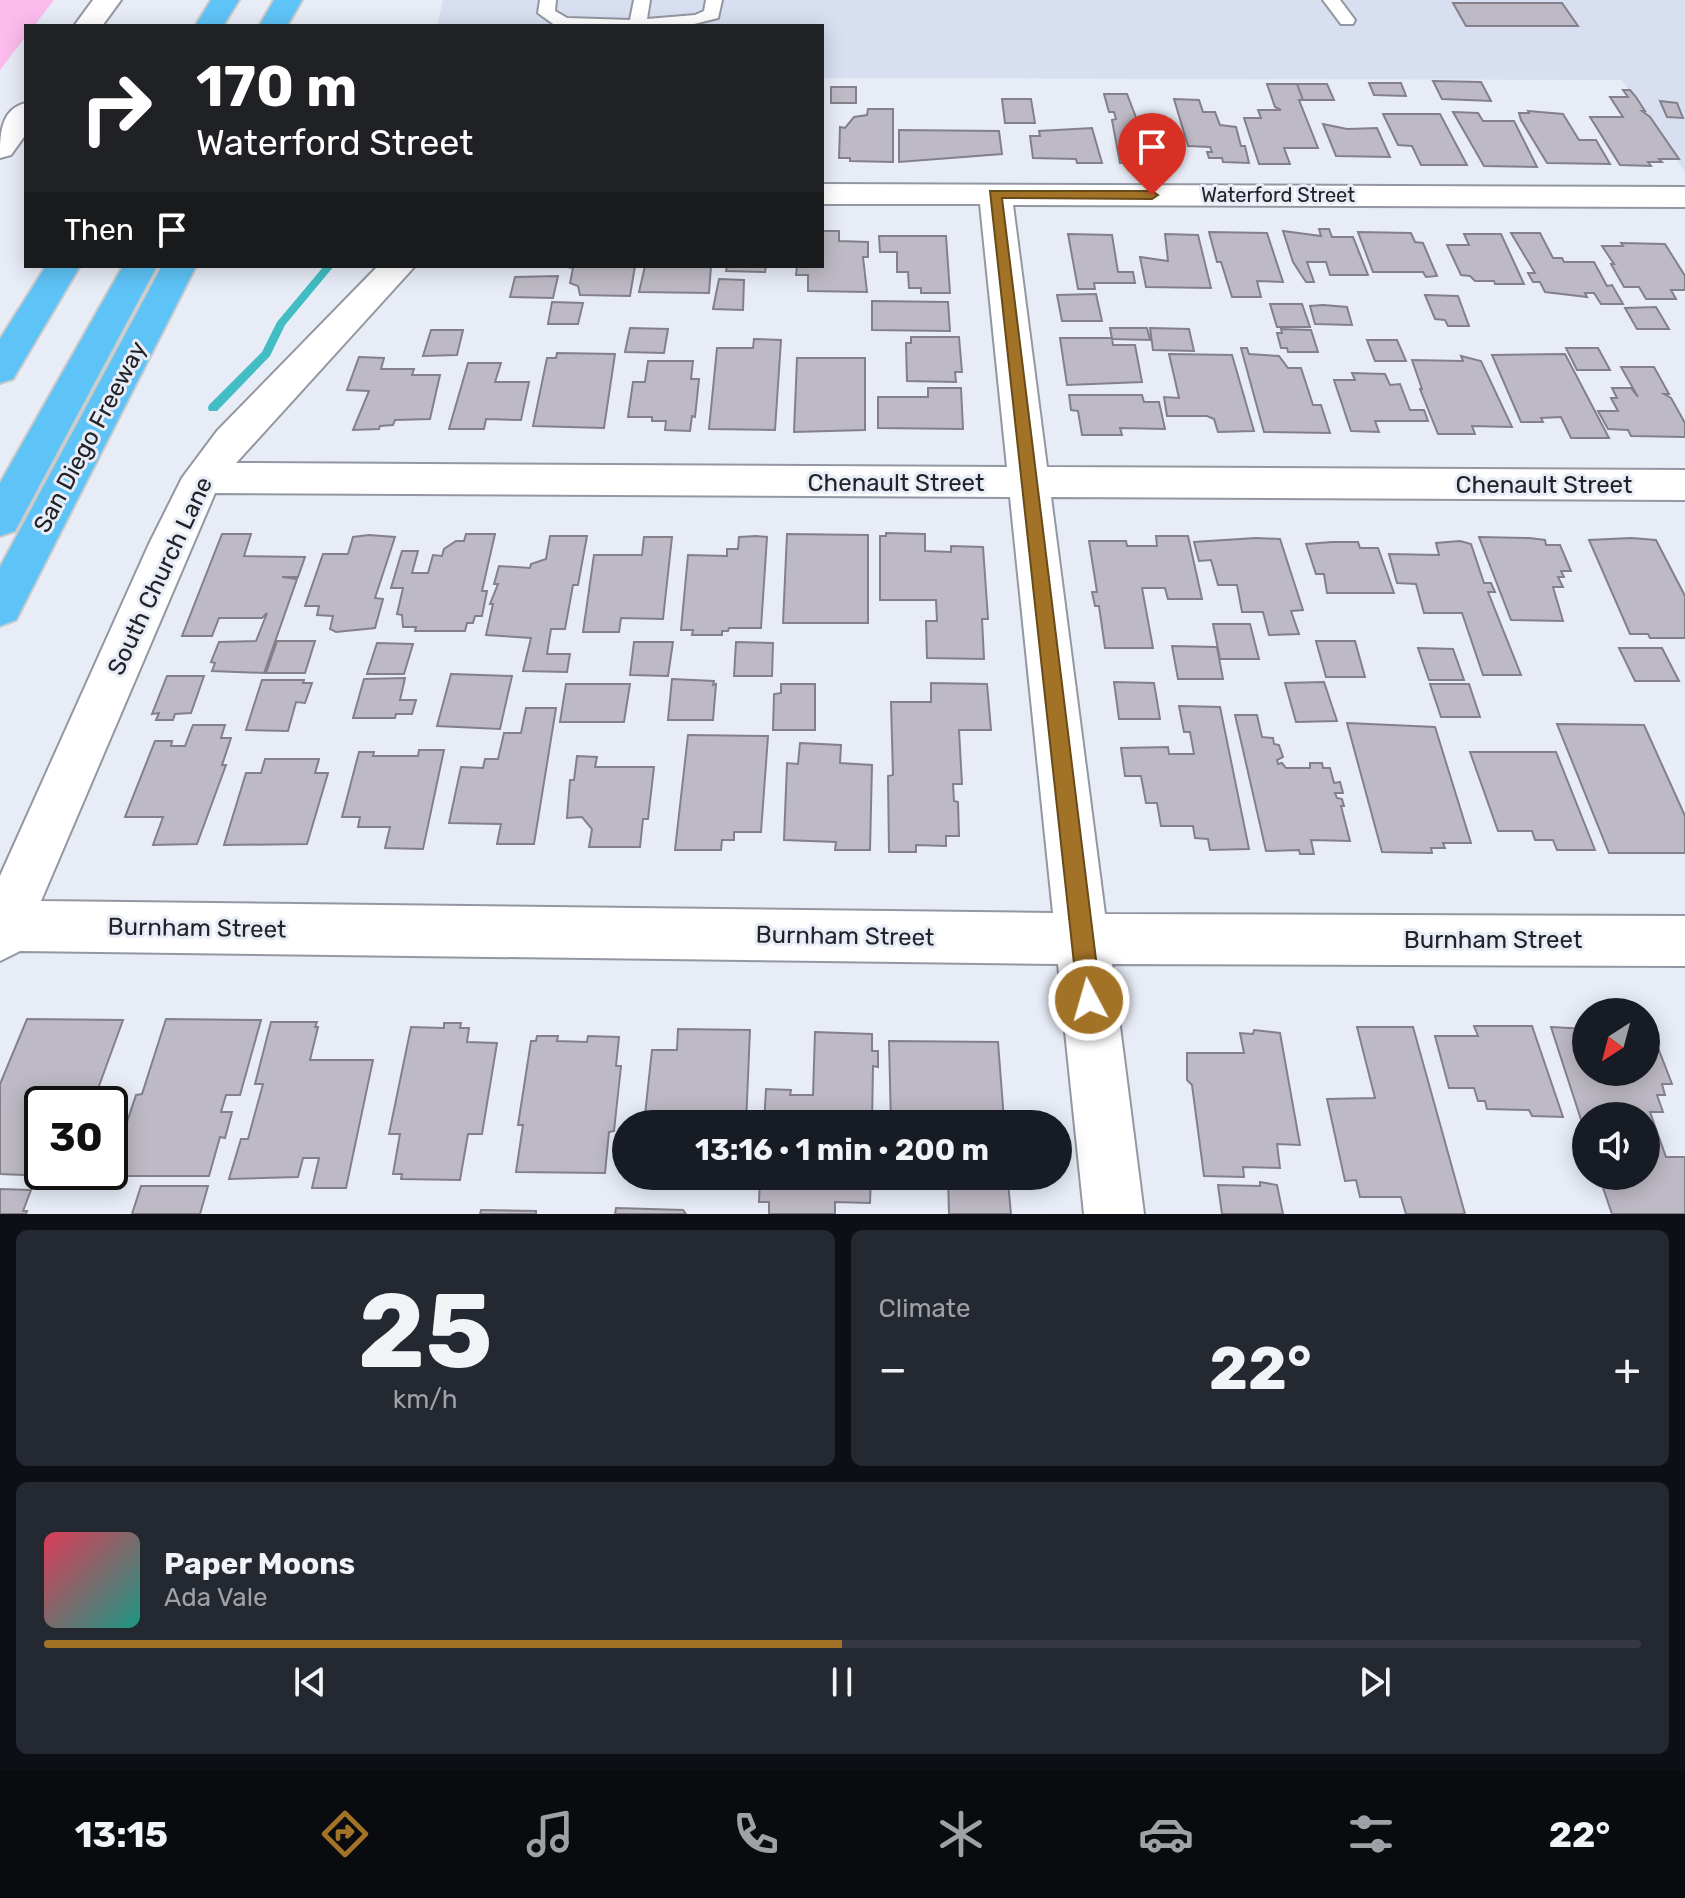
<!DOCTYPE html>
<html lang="en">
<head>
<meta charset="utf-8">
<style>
  body { margin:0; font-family:Rubik,sans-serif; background:#242831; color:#f1f3f6; height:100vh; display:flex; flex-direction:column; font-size:30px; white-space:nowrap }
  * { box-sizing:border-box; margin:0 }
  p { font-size:26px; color:#9ea1a6 }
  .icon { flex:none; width:44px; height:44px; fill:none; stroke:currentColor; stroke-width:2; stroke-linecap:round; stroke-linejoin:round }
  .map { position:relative; height:1214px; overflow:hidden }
  .side { display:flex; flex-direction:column; gap:16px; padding:16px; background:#0d0f14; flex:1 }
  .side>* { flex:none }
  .top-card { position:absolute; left:24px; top:24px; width:800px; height:244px; border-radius:0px; box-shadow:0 4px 20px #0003; background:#202124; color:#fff; overflow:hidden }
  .needle { width:52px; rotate:216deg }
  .tools { position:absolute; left:1572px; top:998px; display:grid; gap:16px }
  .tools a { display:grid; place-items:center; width:88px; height:88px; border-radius:50%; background:#171b24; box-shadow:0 4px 20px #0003; font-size:40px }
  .speed { position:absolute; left:24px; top:1086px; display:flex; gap:16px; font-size:40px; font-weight:700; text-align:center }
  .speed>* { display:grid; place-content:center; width:104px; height:104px; border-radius:50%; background:#171b24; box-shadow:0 4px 20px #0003; line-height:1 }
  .speed .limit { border:4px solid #111; border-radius:12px; background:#fff; color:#111 }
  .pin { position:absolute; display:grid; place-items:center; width:68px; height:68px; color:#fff; margin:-82px -34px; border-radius:50% 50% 50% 0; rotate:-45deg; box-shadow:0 0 8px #0007 }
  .pin .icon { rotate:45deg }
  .me { position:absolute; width:88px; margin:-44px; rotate:354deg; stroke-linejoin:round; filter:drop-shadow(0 0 6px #0008) }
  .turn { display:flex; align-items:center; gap:28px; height:168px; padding:0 40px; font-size:36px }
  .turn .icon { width:104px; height:104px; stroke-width:2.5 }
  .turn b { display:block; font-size:56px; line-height:68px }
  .then { display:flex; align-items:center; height:76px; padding:0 40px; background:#0003; gap:16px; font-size:30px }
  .big { font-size:60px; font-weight:700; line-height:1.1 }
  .side .tile { flex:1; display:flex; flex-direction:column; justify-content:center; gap:12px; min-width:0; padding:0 28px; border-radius:12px; background:#242831 }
  .side .dial { align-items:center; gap:0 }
  .dial b { font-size:104px; line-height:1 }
  .song { display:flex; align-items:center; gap:24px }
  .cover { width:96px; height:96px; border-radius:12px; background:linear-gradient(135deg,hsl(350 70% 55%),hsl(170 70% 35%)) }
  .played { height:8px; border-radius:4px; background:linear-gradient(90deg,#a27226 50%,#363941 50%) }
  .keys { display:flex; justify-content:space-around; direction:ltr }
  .heat { display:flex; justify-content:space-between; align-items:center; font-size:44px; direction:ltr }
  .side .tiles { flex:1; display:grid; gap:16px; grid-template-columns:1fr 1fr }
  .tile:last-child { grid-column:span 2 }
  .trip { position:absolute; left:612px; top:1110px; width:460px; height:80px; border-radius:40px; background:#171b24; box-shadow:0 4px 20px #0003; font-weight:700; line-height:80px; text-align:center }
  .tab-bar { display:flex; height:128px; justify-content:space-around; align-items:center; background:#090b0e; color:#9ea1a6 }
  .tab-bar .icon { width:56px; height:56px }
  .tab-bar .current { color:#a27226 }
  .tab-bar b { font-size:36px; color:#f1f3f6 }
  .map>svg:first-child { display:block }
  .built { fill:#d7dff1 }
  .green { fill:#fbbced }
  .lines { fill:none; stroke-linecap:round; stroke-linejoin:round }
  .stream { fill:#41bdc3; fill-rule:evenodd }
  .building { fill:#bebac5; stroke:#83808a; stroke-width:2 }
  .lane-casing { stroke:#9397a1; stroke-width:4 }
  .street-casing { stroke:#9397a1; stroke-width:4 }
  .secondary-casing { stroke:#9397a1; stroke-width:4 }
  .highway-casing { stroke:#cacacb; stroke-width:4 }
  .lane { fill:#fff; fill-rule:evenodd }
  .street { fill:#fff; fill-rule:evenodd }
  .secondary { fill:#fff; fill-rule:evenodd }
  .highway { fill:#5ec4f8; fill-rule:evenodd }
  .route { fill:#a27226; stroke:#694a19; stroke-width:2 }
  .labels { text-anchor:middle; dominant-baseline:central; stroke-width:6; stroke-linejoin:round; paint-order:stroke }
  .far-street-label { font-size:20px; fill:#212327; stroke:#e7ecf7 }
  .street-label { font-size:24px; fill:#212327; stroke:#e7ecf7 }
</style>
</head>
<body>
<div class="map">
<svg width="1685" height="1214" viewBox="0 0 1685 1214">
  <rect width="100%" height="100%" fill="#e7ecf7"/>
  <path class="built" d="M443,0H1685V172L1622,80L822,78V26H437Z"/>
  <path class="green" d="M0,0H54L34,26H26V36L0,70Z"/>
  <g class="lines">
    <path class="stream" d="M324,266H334L285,325L270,356L217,411H209L208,408L209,405L262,352L277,322Z"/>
  </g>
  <path class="building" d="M1453,3H1562L1578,26H1466Z
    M1433,81L1481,82L1491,101L1442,99Z
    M1369,83H1401L1406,96L1374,95Z
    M1267,84H1297L1303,100H1299L1318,148H1284L1290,164H1259L1244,118H1261L1258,110H1281L1275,107Z
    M1297,84H1327L1334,100H1303Z
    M831,87H856V103H831Z
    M1623,90H1630L1636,97L1645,111H1642L1650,117L1679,159H1659L1662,162H1648L1651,166L1620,165L1590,117H1623L1610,97H1628Z
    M1104,94H1127L1137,120L1167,119L1178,158H1146L1148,163H1120L1112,120L1116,119L1114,112H1109Z
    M1002,99H1031L1035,123H1005Z
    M1174,99L1199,100L1203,112H1215L1220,125L1236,127L1241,146H1245L1249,163L1223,162L1222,158H1209L1207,152H1212L1210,147L1188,146Z
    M1660,101L1677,103L1683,118L1667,117Z
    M868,109H893V162L850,161V158H839L840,127L845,128L854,117L867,115Z
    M1528,111L1563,114L1579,140H1596L1610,164L1547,163L1521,120L1519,113H1529Z
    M1453,112L1478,113L1483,121H1514L1537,167L1484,166Z
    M1383,114H1440L1467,165H1421L1412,146L1398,145Z
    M1323,124L1347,129L1377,128L1390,157L1336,156Z
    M1092,128L1102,163H1077L1076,159L1033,158L1030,136H1040L1039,131Z
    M899,130L999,131L1002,154L899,162Z
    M1319,229H1329L1332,237H1353L1368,275H1330L1326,262H1307L1314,282H1306L1293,262L1283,231L1321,236Z
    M822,231H839V241L868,242V257H863L867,292L808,291V275H796L797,266H822Z
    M1209,232L1267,233L1283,282L1257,281L1261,297H1232L1221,262H1217Z
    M1358,232L1411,233L1415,242L1423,243L1437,276L1426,277L1423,272H1373Z
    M1511,233H1540L1553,258H1562L1564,262H1594L1607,286L1612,285L1623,304H1601L1594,293H1585L1587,297L1545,292L1540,282H1533L1528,273H1535Z
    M1068,234L1112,235L1118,272H1133L1135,283H1094L1095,289H1078Z
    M1165,234L1198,235L1211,288L1146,287L1140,257L1168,261Z
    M1464,234H1501L1524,284H1495L1494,281H1475L1470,276L1461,275L1447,245H1469Z
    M879,236H946L950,293H921V288H909L908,272H897V252H880Z
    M1621,243L1665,244L1685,276V290H1671L1676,299H1646L1639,287H1624L1611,264H1614L1602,246H1623Z
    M561,266H635L630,296L580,295L578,286L570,283L573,268Z
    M645,266H711L709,293L639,292Z
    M727,266H766L765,272L726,271Z
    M558,276L553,298L510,297L515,277Z
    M719,279L744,280L743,310L713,309Z
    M1096,294L1102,321H1062L1057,295Z
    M1425,295L1458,296L1469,326H1448L1445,320L1435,319Z
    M872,301L948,302L950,331L872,330Z
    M552,302L583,303L578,324H548Z
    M1270,304H1302L1310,327H1277Z
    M1323,305L1347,307L1352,325L1315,324L1310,306Z
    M1656,307L1669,329H1637L1625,308Z
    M630,328L668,329L664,353L625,352Z
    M1110,328H1147L1150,340L1112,339Z
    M1150,328L1189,329L1194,351L1153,350Z
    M1281,329L1311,330L1318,352H1288L1287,348H1281L1277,333H1282Z
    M431,330H463L457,355L423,356Z
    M911,337H959L962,372H955L956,382L907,381L906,343H911Z
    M1060,338H1112L1113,345H1135L1142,382L1067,385Z
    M754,339L781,340L775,430L709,429L717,348H753Z
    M1367,340H1397L1406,361H1375Z
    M1241,348H1247L1249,354L1279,356L1288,368H1301L1313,405H1321L1330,433L1264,432Z
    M1566,348H1598L1610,370H1577Z
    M557,353L615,354L604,428L533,426L547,358H556Z
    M1169,354L1232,355L1254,431L1218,432L1214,419L1207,416H1167L1164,397L1179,398Z
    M1565,354L1609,438H1571L1561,417L1541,418L1543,422H1521L1492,355Z
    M1461,356L1481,361L1512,427L1472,426L1475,434H1438L1420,389H1422L1412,360L1463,361Z
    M359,357L384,358L381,369H414L412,375H440L430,419L395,420L393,425L380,426L379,429L353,430L369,391L347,390Z
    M797,358H865V430L794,432Z
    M648,361H693L691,379H699L695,417L692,416L690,431L665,430L666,421H652V417H628L633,382H645Z
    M468,363H501L495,382H529L521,420L486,419L484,429H449Z
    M1621,367H1654L1669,394H1664L1671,398L1685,423V437L1631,436L1628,430L1608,429L1598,411H1618L1611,398H1617L1612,388H1631L1638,397Z
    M1352,373L1385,374L1390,385L1400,384L1410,410H1424L1428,421H1375L1379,432L1351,431L1334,380H1355Z
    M928,388H961L963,429L878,428V397H928Z
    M1069,395H1142L1144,402H1159L1165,429L1120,428L1122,435H1082L1078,411L1071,410Z
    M886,533L925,534V551L951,552V546L983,547L988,619H982L984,659L927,658L926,621H937L936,600H880V536H886Z
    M222,534H251L244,556L305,557L298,577H282L297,579L264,673L212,671L215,663L211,662L219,642L256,641L267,613L262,618H219L212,636H182Z
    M466,534H495L482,591H487L482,616H475L473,623H467L465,631H415L416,627H403L402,615L397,614L403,588H391L402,551H418L412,573H428L433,555L442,556L444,549L456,541H464Z
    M787,534L868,535V623H783Z
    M369,535L395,537L375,598L383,599L375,628L336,632L330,629L333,616L317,615L319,606H305L323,554H348L353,537Z
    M550,536H587L578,585H573L565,629H551L547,654H570L567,672L523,671L531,638L486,635L493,604H490L498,584H494L499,566L530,568L531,564L546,559Z
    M756,536L767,537L761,628H729L728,631H722V635H692L693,630H681L688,555L727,556V549H738L739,537Z
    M1156,536H1188L1202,599H1168L1165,588H1142L1153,648H1105L1099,606H1095L1092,592H1097L1089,541H1126L1127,546H1157Z
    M644,537H672L663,619L621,618L619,632H583L594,555H642Z
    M1479,537L1529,538L1545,540L1546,545H1560L1571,571H1561L1564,577H1558L1563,587H1553L1563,621L1511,620Z
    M1256,538L1280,539L1303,610L1291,611L1299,634L1269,635L1263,612H1242L1237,585H1218L1211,560L1199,561L1194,542Z
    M1631,538L1656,540L1685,596V638H1650L1648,634H1630L1589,540Z
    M1460,541L1471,544L1484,583H1491L1495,592H1488L1521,675H1483L1462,613H1424L1416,584L1397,583L1389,554L1439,555L1436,543Z
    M1332,542H1358L1360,548H1378L1394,593H1327L1324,574H1316L1306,544Z
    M1213,624H1250L1259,659H1220Z
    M277,641H315L305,673H266Z
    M1316,641H1355L1365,677H1326Z
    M634,642H673L668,676L630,675Z
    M736,642L773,643L772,676H734Z
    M377,643L413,644L404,674H367Z
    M1172,646L1217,647L1223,679H1178Z
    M1418,648L1453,649L1464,680H1429Z
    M1619,648H1662L1679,681H1635Z
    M451,674L512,676L500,729L437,726Z
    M167,676H204L191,713L175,714L173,720H156L159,713L152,714Z
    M405,678L400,700H416L412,714H396L395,718H353L364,679Z
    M672,679L714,681L713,685L716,684L713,720H668Z
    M262,680H304L303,683H312L305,703L296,702L288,731L246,730Z
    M1114,682L1154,683L1160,719H1119Z
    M1324,682L1337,721L1296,722L1285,683Z
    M931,683L987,684L991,730H959L962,784H953L954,801L958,802L959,836H946V846L916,845V852H889L888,776L893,775L891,702H931Z
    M566,684H630L624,722H560Z
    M781,684H815V730H773L774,694L781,693Z
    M1430,684H1469L1480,717H1441Z
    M1179,706L1220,707L1249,849L1210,850L1208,839L1195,838L1193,826H1161L1157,803H1146L1141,776H1125L1121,748L1168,747L1169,754H1194L1190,732H1184Z
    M526,708H556L534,844H497L501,824L449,823L461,767L483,768L485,759H498L504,733H521Z
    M1235,715H1257L1262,737L1273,738L1274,744L1279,745L1283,757L1277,760L1278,764L1282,763L1286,768H1310V763H1322L1323,768H1330L1334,783L1340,782L1343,793H1335L1337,798L1342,799L1344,806H1341L1350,841L1311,840L1314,854H1300L1299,850L1266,851Z
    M1347,723L1435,727L1471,843H1443L1445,848H1431L1432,853L1382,852Z
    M1557,724L1644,725L1685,816V853H1609Z
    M193,725H225L221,738H231L222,765H226L197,844L153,845L163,817H125L155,741H172L171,746H185Z
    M688,735L768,736L761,832H734V840H722L721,850H675Z
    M800,743L841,745L840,763L872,765L870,850H835L836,842L784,840L787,763L798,764Z
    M419,750H444L423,849L385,848L390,827H358L360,817H342L359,752H374L373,756H418Z
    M1470,752H1556L1595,850H1557L1553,840H1535L1532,831H1498Z
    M577,756L597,757L595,767H654L648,819H643L640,847H589L592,829L582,817L567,818L570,780H574Z
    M265,759H319L315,773H328L307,844L224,845L246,773H261Z
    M27,1019L123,1020L95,1097H102L99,1104H42V1172H74L72,1177L0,1174V1084Z
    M166,1019L261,1020L240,1095H226L221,1112H232L225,1138L220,1137L209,1176H109L136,1095L142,1094Z
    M271,1022H317L315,1027H318L310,1060H373L346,1188H312L319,1158H303L298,1177L229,1179L241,1139H248L263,1084H255Z
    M444,1023H461L460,1028H469L467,1042L497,1043L482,1134H468L460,1180L401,1179L402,1174H393L400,1134H389L411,1027L444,1028Z
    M1474,1026H1532L1563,1117L1532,1116L1529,1110L1487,1109L1485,1101H1478L1474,1088H1449L1435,1036H1478Z
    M1357,1027H1413L1465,1214H1406L1401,1197H1360L1356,1180L1345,1181L1327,1099L1375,1098Z
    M1551,1027L1586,1029V1072H1646V1040H1655L1672,1084H1662L1665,1095H1657L1663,1112H1650L1666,1157H1685V1214H1612L1599,1176H1646V1116H1586V1135Z
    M678,1029L750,1030L746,1124H644L652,1050H677Z
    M1254,1030L1280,1033L1300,1145L1277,1144L1280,1168L1243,1167L1244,1177L1204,1176L1192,1085L1187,1080V1053H1244L1240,1033L1253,1034Z
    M815,1032L872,1034V1051H878V1067L873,1066L872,1124H764L766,1089L791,1090L790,1095H813Z
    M537,1036H558L557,1041L587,1042L588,1036L619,1037L616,1066H621L614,1131L609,1132L605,1173L516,1172L523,1125H518L531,1041H536Z
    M889,1041L998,1042L1004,1120H1029V1124H891Z
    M664,1176H697L689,1186L669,1184Z
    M760,1176H871L870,1203L835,1202V1214H769V1202H759Z
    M948,1176H1033L1034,1182H1008L1011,1214H949Z
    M1260,1182L1277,1185L1283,1214H1222L1218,1185L1260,1186Z
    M141,1186H208L200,1214H132Z
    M0,1189L31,1190L23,1211H27L26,1214H0Z
    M616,1208L683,1210L686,1214H615Z
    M481,1210L536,1211V1214H480Z"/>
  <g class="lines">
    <g class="lane-casing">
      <path id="lane" d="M540,0H556L555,11L567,18L630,20L634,0H650L647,19L695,15L704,11L706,0H722L718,18L686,26H556L538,13Z
        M1323,0H1340L1355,20L1353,24H1341Z"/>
    </g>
    <g class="street-casing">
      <path id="street" d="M822,184L1685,187V207L1013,205L1047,467L1685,470V500L1051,497L1105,914L1685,916V966L1112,964L1144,1214H1084L1058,964L20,951L0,961V876L149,544L182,478L217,431L378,266H415L236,463L1007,467L980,204H822ZM215,493L1010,497L1053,913L41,901Z"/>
    </g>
    <g class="secondary-casing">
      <path id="secondary" d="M93,0H121L102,26H74Z
        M26,103V134L11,155L0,158C0,135 0,109 26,103Z"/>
    </g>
    <g class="highway-casing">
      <path id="highway" d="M211,0H239L223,26H195Z
        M274,0H302L287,26H259Z
        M46,266H80L13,379L0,383V339Z
        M123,266H157L15,531L0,536V483Z
        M162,266H196L16,620L0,626V567Z"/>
    </g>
    <use href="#lane" class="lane"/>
    <use href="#street" class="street"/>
    <use href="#secondary" class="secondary"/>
    <use href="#highway" class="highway"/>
  </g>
  <path class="route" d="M990,191H1152L1158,195L1152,199L1002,198L1101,1000L1097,1008L1089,1011L1081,1008L1078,1000Z"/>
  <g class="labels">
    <g class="far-street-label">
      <text x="1278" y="195">Waterford Street</text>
    </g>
    <g class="street-label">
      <text transform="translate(90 437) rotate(-62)">San Diego Freeway</text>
      <text x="896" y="483">Chenault Street</text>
      <text x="1544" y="485">Chenault Street</text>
      <text transform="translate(160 576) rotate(-65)">South Church Lane</text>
      <text transform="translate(197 928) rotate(1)">Burnham Street</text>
      <text transform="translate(845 936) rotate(1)">Burnham Street</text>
      <text x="1493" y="940">Burnham Street</text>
    </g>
  </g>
</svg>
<div class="tools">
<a><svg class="needle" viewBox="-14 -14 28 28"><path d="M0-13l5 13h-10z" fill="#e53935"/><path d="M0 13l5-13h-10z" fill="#9ea1a6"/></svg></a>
<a><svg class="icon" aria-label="sound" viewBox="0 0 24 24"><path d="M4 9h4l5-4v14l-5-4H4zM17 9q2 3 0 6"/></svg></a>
</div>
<div class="speed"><div class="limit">30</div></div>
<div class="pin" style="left:1152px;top:195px;background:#d93025"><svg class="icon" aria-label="arrive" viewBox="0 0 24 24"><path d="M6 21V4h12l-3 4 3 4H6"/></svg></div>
<svg class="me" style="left:1089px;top:1000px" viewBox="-20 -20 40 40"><circle r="17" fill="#a27226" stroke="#fff" stroke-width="3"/><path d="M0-11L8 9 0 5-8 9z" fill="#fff"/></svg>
<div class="trip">13:16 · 1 min · 200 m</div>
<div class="top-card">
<div class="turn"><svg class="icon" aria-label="right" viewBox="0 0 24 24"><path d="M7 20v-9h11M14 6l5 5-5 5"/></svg><div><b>170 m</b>Waterford Street</div></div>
<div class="then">Then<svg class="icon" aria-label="arrive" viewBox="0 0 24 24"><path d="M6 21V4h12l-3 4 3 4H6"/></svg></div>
</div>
</div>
<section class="side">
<div class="tiles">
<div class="tile dial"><b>25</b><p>km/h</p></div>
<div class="tile"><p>Climate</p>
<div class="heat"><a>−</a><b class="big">22°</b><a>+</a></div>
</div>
<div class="tile">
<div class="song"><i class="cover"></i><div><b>Paper Moons</b><p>Ada Vale</p></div></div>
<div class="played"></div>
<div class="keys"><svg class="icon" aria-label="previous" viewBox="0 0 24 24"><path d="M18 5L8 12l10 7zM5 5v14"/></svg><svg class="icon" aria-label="pause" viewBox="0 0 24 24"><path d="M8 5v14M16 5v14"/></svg><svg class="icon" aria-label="next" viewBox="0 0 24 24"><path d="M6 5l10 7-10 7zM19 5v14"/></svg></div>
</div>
</div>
</section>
<nav class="tab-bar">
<b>13:15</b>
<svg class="icon current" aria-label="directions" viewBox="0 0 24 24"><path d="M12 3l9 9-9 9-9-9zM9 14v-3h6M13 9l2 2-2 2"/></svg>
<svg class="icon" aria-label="music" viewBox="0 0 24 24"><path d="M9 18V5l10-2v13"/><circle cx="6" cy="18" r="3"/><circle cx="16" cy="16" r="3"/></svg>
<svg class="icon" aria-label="phone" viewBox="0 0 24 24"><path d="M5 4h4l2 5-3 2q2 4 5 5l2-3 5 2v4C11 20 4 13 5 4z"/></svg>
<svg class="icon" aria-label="climate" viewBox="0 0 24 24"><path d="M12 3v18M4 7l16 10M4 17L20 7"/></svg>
<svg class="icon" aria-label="car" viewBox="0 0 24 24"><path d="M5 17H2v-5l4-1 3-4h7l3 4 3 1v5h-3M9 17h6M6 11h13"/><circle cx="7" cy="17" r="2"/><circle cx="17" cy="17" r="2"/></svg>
<svg class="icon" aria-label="filters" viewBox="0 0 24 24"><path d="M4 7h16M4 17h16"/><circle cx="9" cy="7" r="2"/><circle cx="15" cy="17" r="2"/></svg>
<b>22°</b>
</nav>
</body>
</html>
